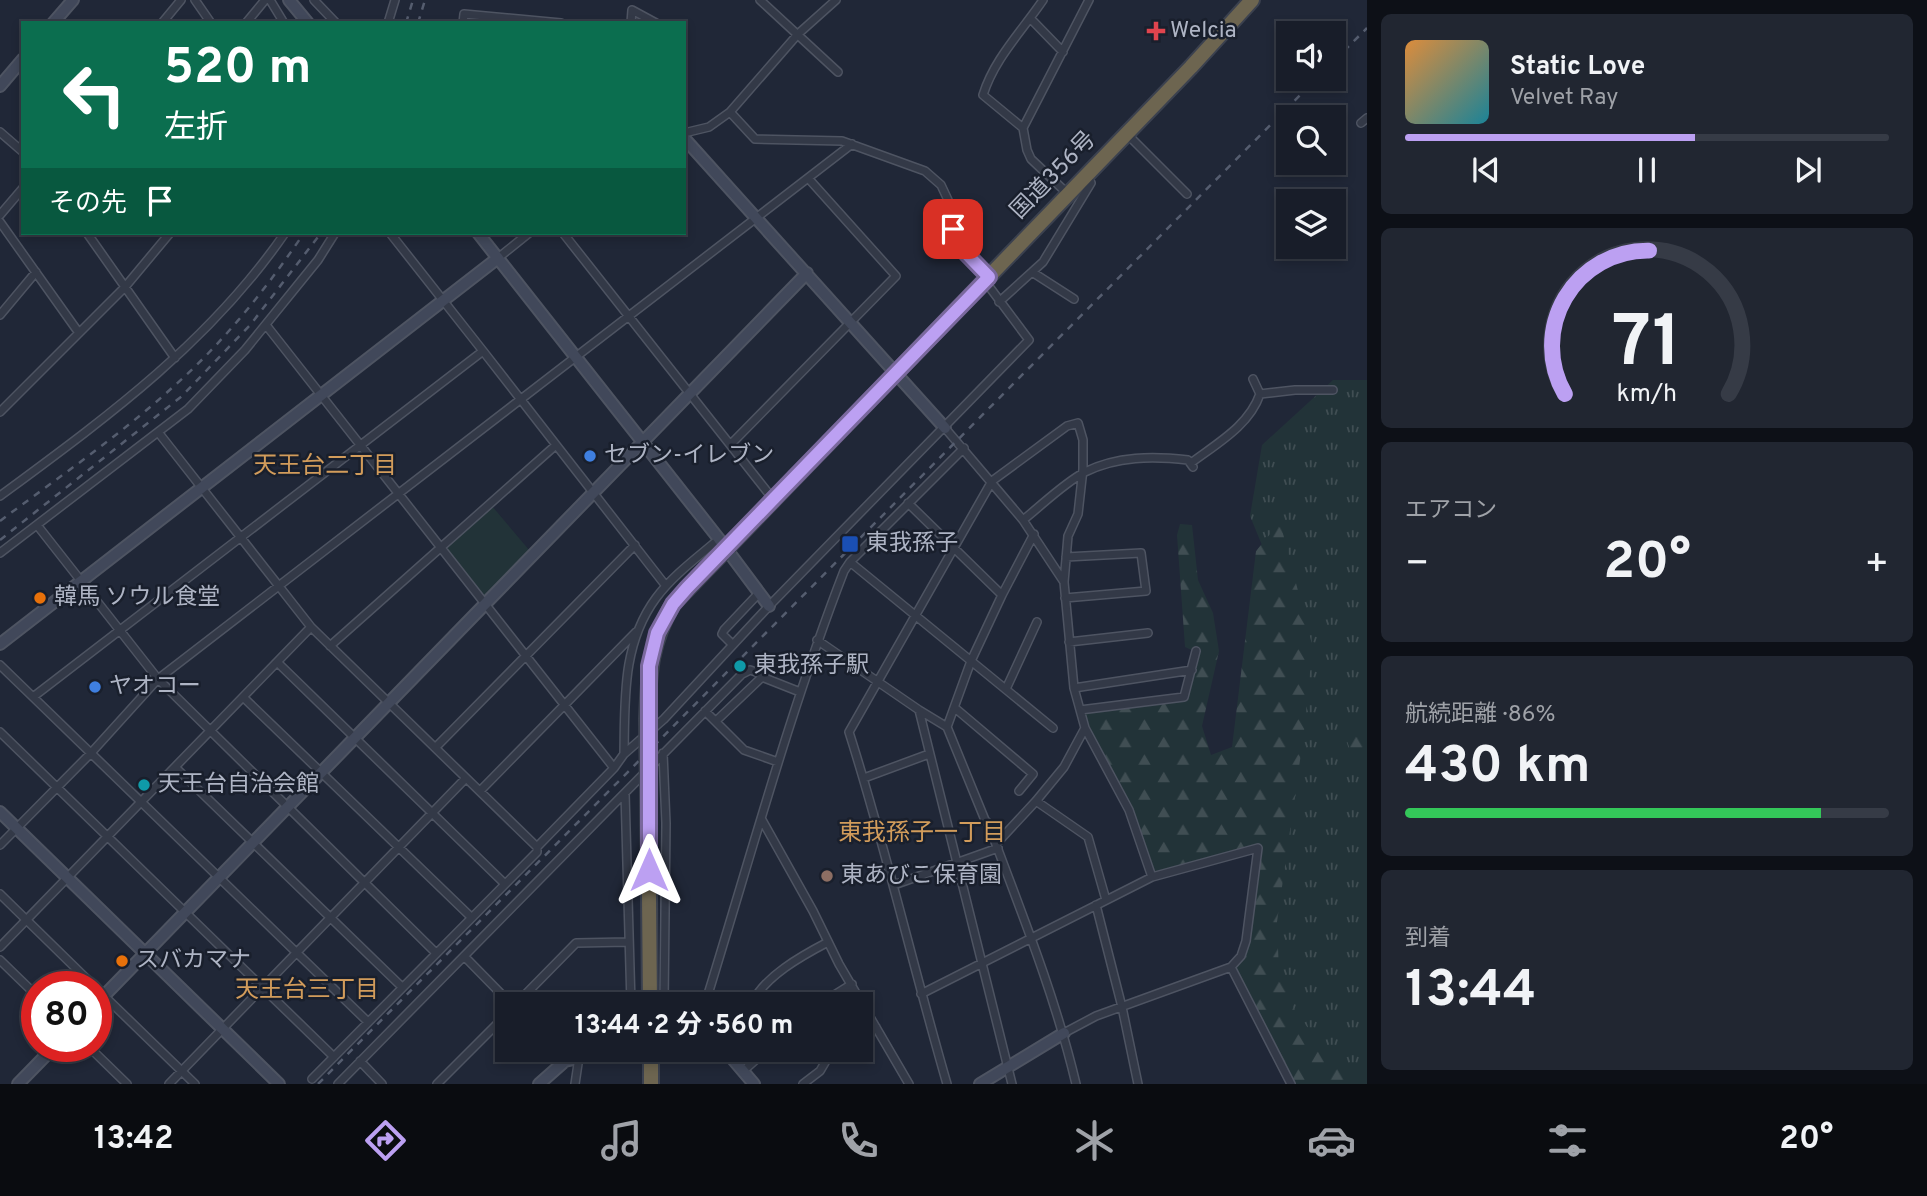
<!DOCTYPE html>
<html lang="ja">
<head>
<meta charset="utf-8">
<style>
  body { margin:0; font-family:Overpass,"Noto Sans JP",sans-serif; background:#212631; color:#f1f3f6; height:100vh; display:flex; flex-direction:column; font-size:26px; white-space:nowrap }
  * { box-sizing:border-box; margin:0 }
  p { font-size:23px; color:#9fa2a8 }
  .icon { flex:none; width:38px; height:38px; fill:none; stroke:currentColor; stroke-width:2; stroke-linecap:round; stroke-linejoin:round }
  .map { position:relative; flex:1; overflow:hidden }
  .sheet { display:flex; flex-direction:column; gap:14px; padding:14px; background:#0d1017; width:560px }
  .sheet>* { flex:none }
  .banner { position:absolute; left:21px; top:21px; width:665px; height:214px; border-radius:0px; box-shadow:0 4px 10px #0003,0 0 0 2px #363b46; background:#0b6e4f; color:#fff; overflow:hidden }
  .controls { position:absolute; left:1276px; top:21px; display:grid; gap:14px }
  .controls a { display:grid; place-items:center; width:70px; height:70px; border-radius:0px; background:#181d29; box-shadow:0 4px 10px #0003,0 0 0 2px #363b46; font-size:35px }
  .speed { position:absolute; left:21px; top:971px; display:flex; gap:14px; font-size:35px; font-weight:700; text-align:center }
  .speed>* { display:grid; place-content:center; width:91px; height:91px; border-radius:50%; background:#181d29; box-shadow:0 4px 10px #0003,0 0 0 2px #363b46; line-height:1 }
  .speed .limit { border:10px solid #d22; background:#fff; color:#111 }
  .pin { position:absolute; display:grid; place-items:center; width:60px; height:60px; color:#fff; margin:-30px; border-radius:14px; box-shadow:0 4px 10px #0006 }
  .me { position:absolute; width:77px; margin:-38px; rotate:0deg; stroke-linejoin:round; filter:drop-shadow(0 0 5px #0008) }
  .turn { display:flex; align-items:center; gap:24px; height:147px; padding:0 28px; font-size:32px }
  .turn .icon { width:91px; height:91px; stroke-width:2.5 }
  .turn b { display:block; font-size:49px; line-height:60px }
  .then { display:flex; align-items:center; height:66px; padding:0 28px; background:#0003; gap:14px; font-size:26px }
  .big { font-size:52px; font-weight:700; line-height:1.1 }
  .sheet .widget { flex:1; display:flex; flex-direction:column; justify-content:center; gap:10px; min-width:0; padding:0 24px; border-radius:10px; background:#212631 }
  .sheet .dial { align-items:center; gap:0 }
  .dial svg { height:182px; overflow:visible; fill:none; stroke:#363b46; stroke-width:7; stroke-linecap:round; text-anchor:middle }
  .dial text { fill:#f1f3f6; stroke:none }
  .song { display:flex; align-items:center; gap:21px }
  .cover { width:84px; height:84px; border-radius:10px; background:linear-gradient(135deg,hsl(30 70% 55%),hsl(190 70% 35%)) }
  .played { height:7px; border-radius:4px; background:linear-gradient(90deg,#bca0f2 60%,#363b46 60%) }
  .keys { display:flex; justify-content:space-around; direction:ltr }
  .heat { display:flex; justify-content:space-between; align-items:center; font-size:38px; direction:ltr }
  .charge { height:10px; border-radius:5px; background:linear-gradient(90deg,#34c759 86%,#363b46 0) }
  .trip { position:absolute; left:495px; top:992px; width:378px; height:70px; border-radius:0px; background:#181d29; box-shadow:0 4px 10px #0003,0 0 0 2px #363b46; font-weight:700; line-height:70px; text-align:center }
  .dock { display:flex; height:112px; justify-content:space-around; align-items:center; background:#0a0c10; color:#9fa2a8 }
  .dock .icon { width:49px; height:49px }
  .dock .current { color:#bca0f2 }
  .dock b { font-size:32px; color:#f1f3f6 }
  main { display:flex; flex:1; min-height:0 }
  .map>svg:first-child { display:block }
  .grass { fill:url(#grass-tufts) }
  .forest { fill:url(#forest-firs) }
  .green { fill:#223338 }
  .lines { fill:none; stroke-linecap:round; stroke-linejoin:round }
  .street-casing { stroke:#4e5462; stroke-width:10 }
  .secondary-casing { stroke:#4e5462; stroke-width:14 }
  .highway-casing { stroke:#3b414f; stroke-width:18 }
  .street { stroke:#333947; stroke-width:7 }
  .secondary { stroke:#41485a; stroke-width:10 }
  .highway { stroke:#6d6550; stroke-width:14 }
  .rail { stroke:#555d6f; stroke-width:2.5; stroke-dasharray:7 7; stroke-linecap:butt }
  .highway-bridge-casing { stroke:#3b414f; stroke-width:18; stroke-linecap:butt }
  .highway-bridge { stroke:#6d6550; stroke-width:14 }
  .route-casing { stroke:#7a689d; stroke-width:18 }
  .route { stroke:#bca0f2; stroke-width:12 }
  .health-dot { fill:#e0444e; stroke:#191f2c; stroke-width:2.5 }
  .shop-dot { fill:#3f7fe0; stroke:#191f2c; stroke-width:2.5 }
  .transit-dot { fill:#1a4fb4; stroke:#191f2c; stroke-width:2.5 }
  .food-dot { fill:#e8710a; stroke:#191f2c; stroke-width:2.5 }
  .culture-dot { fill:#0f9aa8; stroke:#191f2c; stroke-width:2.5 }
  .education-dot { fill:#8d6e63; stroke:#191f2c; stroke-width:2.5 }
  .labels { text-anchor:middle; dominant-baseline:central; stroke-width:5; stroke-linejoin:round; paint-order:stroke }
  .poi-label { font-size:23px; fill:#aeb4c4; stroke:#191f2c; text-anchor:start }
  .street-label { font-size:23px; fill:#aeb4c4; stroke:#191f2c }
  .neighbourhood-label { font-size:24px; fill:#d29c5b; stroke:#191f2c }
</style>
</head>
<body>
<main>
<div class="map">
<svg width="1367" height="1084" viewBox="0 0 1367 1084">
  <defs>
    <pattern id="grass-tufts" width="24" height="20" patternUnits="userSpaceOnUse" patternTransform="scale(1.75)"><rect width="24" height="20" fill="#223338"/><path d="M3 7l-1-3M5 7V3M7 7l1-3M15 17l-1-3M17 17v-4M19 17l1-3" fill="none" stroke="#404e53"/></pattern>
    <pattern id="forest-firs" width="22" height="20" patternUnits="userSpaceOnUse" patternTransform="scale(1.75)"><rect width="22" height="20" fill="#223338"/><path d="M5 1l3.5 6h-7zM16 11l3.5 6h-7z" fill="#404e53"/></pattern>
  </defs>
  <rect width="100%" height="100%" fill="#202737"/>
  <path class="grass" d="M1333,380H1367V1084H1302L1251,949L1301,640L1250,516L1262,445Z"/>
  <path class="forest" d="M1280,522L1314,652L1307,687L1306,718L1277,922L1279,974L1294,1009L1349,1084H1294L1231,967L1246,941L1258,849L1152,877L1129,810L1095,745L1080,710L1184,697L1196,652L1185,647L1177,535L1180,524L1192,525L1198,580L1213,613L1219,651L1202,726L1211,755L1232,747L1256,551Z
    M1357,721H1367V766L1353,758L1346,738Z"/>
  <path class="green" d="M492,506L530,551L485,598L446,547Z"/>
  <g class="lines">
    <g class="street-casing">
      <path id="street" d="M195,0L211,23
        M270,0L284,23
        M314,0L336,23
        M760,0L838,72
        M1043,0C1022,31 994,59 983,95L1023,128L1027,150L1031,159L1068,194
        M1030,18L1063,52
        M162,23L181,0
        M246,23L265,0
        M388,23L395,0
        M463,23L464,14L561,23
        M631,23L632,10L656,23
        M730,112L755,139L842,141L925,171L941,185L948,200L956,243L989,277
        M1361,123L1367,118
        M1023,128L1089,0
        M0,132L23,152
        M684,133L709,127L730,112L798,34L836,0
        M1127,134L1187,194
        M0,215L23,188
        M0,222L79,333
        M87,233L175,358
        M563,233L773,499
        M498,258L529,233
        M1032,272L1074,299
        M999,302L1043,262L1091,183L1087,174
        M0,315L36,272
        M266,325L614,768
        M483,351L666,586
        M1260,394L1295,390H1333
        M0,412L125,287L170,233
        M945,428L1023,520L1064,582
        M158,432L311,627L537,847
        M731,444L896,276L808,178
        M1191,463C1216,444 1249,426 1260,394L1253,379
        M0,496C107,417 209,343 285,233
        M908,503L1002,595
        M1023,520C1042,505 1064,483 1085,472C1117,456 1153,456 1188,460L1193,467
        M37,525L158,679L436,953
        M0,553L188,409L245,350L318,260L335,233
        M850,562L1053,728
        M1065,598L1146,591L1141,553L1066,557
        M817,640L919,710L947,727L985,820L988,823C1020,909 1055,995 1076,1084
        M1069,642L1148,633
        M732,644L722,634L724,630L759,593
        M330,646L556,445
        M277,662L505,884
        M0,665L33,697L483,351L390,233
        M1074,688L1192,670
        M1006,689L1037,622
        M33,697L368,1022
        M243,697L471,917
        M955,708L1033,774L1019,791
        M919,710L1012,1084
        M1080,710L1184,697L1196,651
        M705,711L744,750L778,762
        M716,721L762,677
        M947,727L971,661L1002,595L1034,534
        M1085,728L1129,810L1152,877
        M0,732L334,1057
        M436,747L635,545
        M663,753L666,823L664,1004
        M624,754C625,699 622,644 656,598C673,575 698,557 719,539
        M176,768L402,987
        M864,778L929,754
        M480,791L636,632
        M625,793L631,1004
        M1036,801L1088,837L1106,900
        M762,820L813,911L839,964L909,1084
        M0,845L91,753L158,679L852,144
        M894,885L998,848
        M0,894L95,987
        M1096,905L1122,1007L1138,1084
        M0,947L311,627
        M464,956L511,1004
        M0,960L37,996
        M1231,967L1291,1084
        M96,988L195,1084
        M921,994L1152,877L1258,848L1246,941L1241,956L1231,967L1096,1016L1064,1033
        M516,1004L576,943L628,942
        M705,1004C750,859 789,713 844,571L850,562L964,448
        M752,1004C763,977 803,955 828,942
        M820,1004L852,984
        M861,1036L876,1027
        M88,1046L127,1084
        M554,1050L565,1061
        M360,1061L382,1084
        M743,1071L767,1050
        M312,1079L537,852V847L614,768L624,754L664,719L769,606L1029,340L985,281
        M169,1084L466,778
        M338,1084L742,674L750,670L759,673L762,677L800,692
        M437,1084L508,1013
        M575,1084L579,1057
        M803,1084L820,1071L830,1054L837,1050
        M947,1084C913,967 886,848 849,732L992,481L1067,426L1078,423L1083,440V469L1078,514L1068,536L1064,582L1074,688L1085,728L1064,767L1036,801L996,844"/>
    </g>
    <g class="secondary-casing">
      <path id="secondary" d="M289,0L308,23
        M53,23L73,0
        M0,86L23,59
        M684,138L945,428
        M478,233L719,539L769,606
        M0,644L498,258
        M0,812L279,1084
        M96,1004L807,273
        M725,1050L754,1084
        M18,1084L55,1046
        M539,1084L565,1061L612,1050
        M980,1084L1064,1033"/>
    </g>
    <g class="highway-casing">
      <path id="highway" d="M647,719C649,674 649,645 673,604L1191,67L1252,0
        M648,789L650,1004
        M651,1050V1084"/>
    </g>
    <use href="#street" class="street"/>
    <use href="#secondary" class="secondary"/>
    <use href="#highway" class="highway"/>
    <path class="rail" d="M406,23L413,0
      M418,23L425,0
      M1334,61L1367,28
      M0,521C59,477 119,436 173,387C224,342 266,289 304,233
      M0,540L182,396L251,324L321,233
      M318,1084L1316,79"/>
    <g class="highway-bridge-casing">
      <path id="highway-bridge" d="M647,719L648,789"/>
    </g>
    <use href="#highway-bridge" class="highway-bridge"/>
  </g>
  <g class="lines">
    <g class="route-casing">
      <path id="route" d="M649,870V666L657,633L673,604L687,588L989,277L956,243L953,229"/>
    </g>
    <use href="#route" class="route"/>
  </g>
  <path class="health-dot" d="M1152.5 20.5h7v7h7v7h-7v7h-7v-7h-7v-7h7z"/>
  <g class="shop-dot">
    <circle cx="590" cy="456" r="7"/>
    <circle cx="95" cy="687" r="7"/>
  </g>
  <rect class="transit-dot" x="841" y="535" width="18" height="18" rx="3.5"/>
  <g class="food-dot">
    <circle cx="40" cy="598" r="7"/>
    <circle cx="122" cy="961" r="7"/>
  </g>
  <g class="culture-dot">
    <circle cx="740" cy="666" r="7"/>
    <circle cx="144" cy="785" r="7"/>
  </g>
  <circle class="education-dot" cx="827" cy="876" r="7"/>
  <g class="labels">
    <g class="poi-label">
      <text x="1170" y="31">Welcia</text>
      <text x="604" y="456">セブン-イレブン</text>
      <text x="866" y="544">東我孫子</text>
      <text x="54" y="598">韓馬 ソウル食堂</text>
      <text x="754" y="666">東我孫子駅</text>
      <text x="109" y="687">ヤオコー</text>
      <text x="158" y="785">天王台自治会館</text>
      <text x="841" y="876">東あびこ保育園</text>
      <text x="136" y="961">スバカマナ</text>
    </g>
    <g class="street-label">
      <text transform="translate(1054 176) rotate(-46)">国道356号</text>
    </g>
    <g class="neighbourhood-label">
      <text x="325" y="467">天王台二丁目</text>
      <text x="922" y="834">東我孫子一丁目</text>
      <text x="307" y="991">天王台三丁目</text>
    </g>
  </g>
</svg>
<div class="controls">
<a><svg class="icon" aria-label="sound" viewBox="0 0 24 24"><path d="M4 9h4l5-4v14l-5-4H4zM17 9q2 3 0 6"/></svg></a>
<a><svg class="icon" aria-label="search" viewBox="0 0 24 24"><circle cx="10" cy="10" r="6"/><path d="M15 15l6 6"/></svg></a>
<a><svg class="icon" aria-label="layers" viewBox="0 0 24 24"><path d="M12 4l9 5-9 5-9-5zM3 14l9 5 9-5"/></svg></a>
</div>
<div class="speed"><div class="limit">80</div></div>
<div class="pin" style="left:953px;top:229px;background:#d93025"><svg class="icon" aria-label="arrive" viewBox="0 0 24 24"><path d="M6 21V4h12l-3 4 3 4H6"/></svg></div>
<svg class="me" style="left:649px;top:870px" viewBox="-20 -20 40 40"><path d="M0-17L14 15 0 8-14 15z" fill="#bca0f2" stroke="#fff" stroke-width="4"/></svg>
<div class="trip">13:44 · 2 分 · 560 m</div>
<div class="banner">
<div class="turn"><svg class="icon" aria-label="left" viewBox="0 0 24 24"><path d="M17 20v-9H6M10 6l-5 5 5 5"/></svg><div><b>520 m</b>左折</div></div>
<div class="then">その先<svg class="icon" aria-label="arrive" viewBox="0 0 24 24"><path d="M6 21V4h12l-3 4 3 4H6"/></svg></div>
</div>
</div>
<section class="sheet">
<div class="widget">
<div class="song"><i class="cover"></i><div><b>Static Love</b><p>Velvet Ray</p></div></div>
<div class="played"></div>
<div class="keys"><svg class="icon" aria-label="previous" viewBox="0 0 24 24"><path d="M18 5L8 12l10 7zM5 5v14"/></svg><svg class="icon" aria-label="pause" viewBox="0 0 24 24"><path d="M8 5v14M16 5v14"/></svg><svg class="icon" aria-label="next" viewBox="0 0 24 24"><path d="M6 5l10 7-10 7zM19 5v14"/></svg></div>
</div>
<div class="widget dial"><svg viewBox="0 0 100 80">
<path d="M14 69A42 42 0 1 1 86 69"/>
<path d="M14 69A42 42 0 0 1 51 6" stroke="#bca0f2"/>
<text x="50" y="56" font-size="32" font-weight="700">71</text>
<text x="50" y="72" font-size="11">km/h</text>
</svg></div>
<div class="widget"><p>エアコン</p>
<div class="heat"><a>−</a><b class="big">20°</b><a>+</a></div>
</div>
<div class="widget"><p>航続距離 · 86%</p><b class="big">430 km</b><div class="charge"></div></div>
<div class="widget"><p>到着</p><b class="big">13:44</b></div>
</section>
</main>
<nav class="dock">
<b>13:42</b>
<svg class="icon current" aria-label="directions" viewBox="0 0 24 24"><path d="M12 3l9 9-9 9-9-9zM9 14v-3h6M13 9l2 2-2 2"/></svg>
<svg class="icon" aria-label="music" viewBox="0 0 24 24"><path d="M9 18V5l10-2v13"/><circle cx="6" cy="18" r="3"/><circle cx="16" cy="16" r="3"/></svg>
<svg class="icon" aria-label="phone" viewBox="0 0 24 24"><path d="M5 4h4l2 5-3 2q2 4 5 5l2-3 5 2v4C11 20 4 13 5 4z"/></svg>
<svg class="icon" aria-label="climate" viewBox="0 0 24 24"><path d="M12 3v18M4 7l16 10M4 17L20 7"/></svg>
<svg class="icon" aria-label="car" viewBox="0 0 24 24"><path d="M5 17H2v-5l4-1 3-4h7l3 4 3 1v5h-3M9 17h6M6 11h13"/><circle cx="7" cy="17" r="2"/><circle cx="17" cy="17" r="2"/></svg>
<svg class="icon" aria-label="filters" viewBox="0 0 24 24"><path d="M4 7h16M4 17h16"/><circle cx="9" cy="7" r="2"/><circle cx="15" cy="17" r="2"/></svg>
<b>20°</b>
</nav>
</body>
</html>
